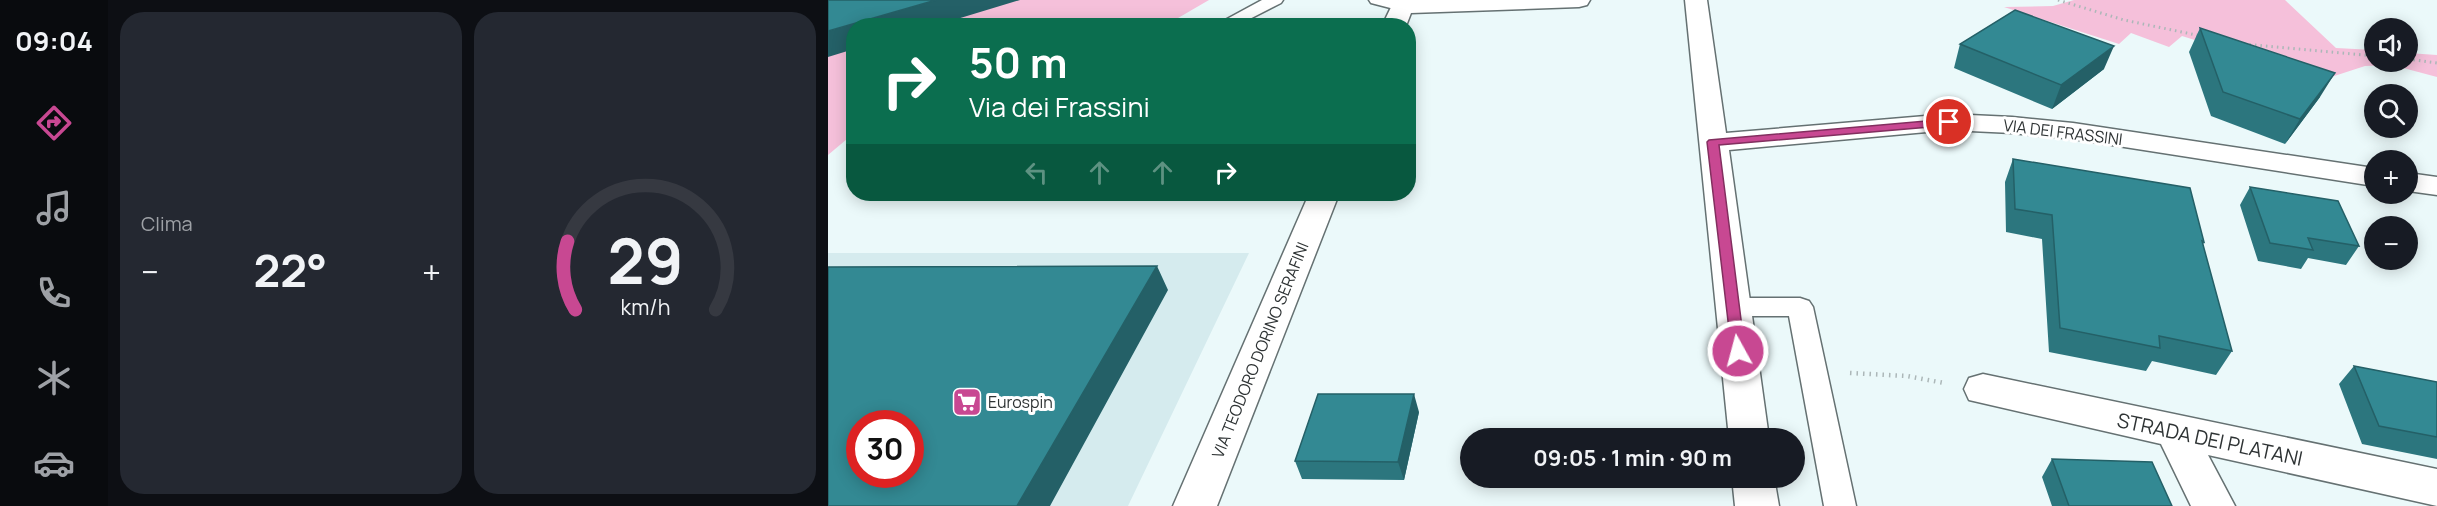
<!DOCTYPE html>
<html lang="it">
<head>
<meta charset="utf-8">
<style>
  body { margin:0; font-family:Manrope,sans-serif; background:#242831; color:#f1f3f6; height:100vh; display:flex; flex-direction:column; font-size:22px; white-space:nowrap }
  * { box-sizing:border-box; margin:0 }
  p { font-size:20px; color:#9ea1a6 }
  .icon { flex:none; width:33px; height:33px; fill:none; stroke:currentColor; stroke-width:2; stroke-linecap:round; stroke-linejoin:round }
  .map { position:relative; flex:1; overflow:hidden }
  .drawer { display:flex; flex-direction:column; gap:12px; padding:12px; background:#0d0f14; width:720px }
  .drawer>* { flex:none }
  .banner { position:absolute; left:18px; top:18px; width:570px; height:183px; border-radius:24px; box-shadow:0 3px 15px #0003; background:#0b6e4f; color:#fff; overflow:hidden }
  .buttons { position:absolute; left:1536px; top:18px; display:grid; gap:12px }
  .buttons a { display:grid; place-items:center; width:54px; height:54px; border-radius:50%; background:#171b24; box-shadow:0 3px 15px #0003; font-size:30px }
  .speed { position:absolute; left:18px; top:410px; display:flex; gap:12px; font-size:30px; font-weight:700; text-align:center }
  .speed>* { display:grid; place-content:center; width:78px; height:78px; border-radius:50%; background:#171b24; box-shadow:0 3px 15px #0003; line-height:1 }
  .speed .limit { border:9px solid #d22; background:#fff; color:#111 }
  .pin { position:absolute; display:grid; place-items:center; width:51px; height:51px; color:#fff; margin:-26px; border:3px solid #fff; border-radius:50%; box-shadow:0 2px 6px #0007 }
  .me { position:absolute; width:66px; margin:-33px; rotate:353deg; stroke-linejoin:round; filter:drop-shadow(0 0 4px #0008) }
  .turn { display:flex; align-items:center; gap:21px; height:126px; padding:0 24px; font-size:27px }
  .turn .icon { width:78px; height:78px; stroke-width:2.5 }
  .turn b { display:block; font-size:42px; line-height:51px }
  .lanes { display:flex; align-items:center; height:57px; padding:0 24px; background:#0003; justify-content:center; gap:30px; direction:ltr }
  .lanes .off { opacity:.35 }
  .big { font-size:45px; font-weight:700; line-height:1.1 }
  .drawer .tile { flex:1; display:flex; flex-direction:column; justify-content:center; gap:9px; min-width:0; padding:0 21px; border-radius:24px; background:#242831 }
  .drawer .dial { align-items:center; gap:0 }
  .dial svg { height:156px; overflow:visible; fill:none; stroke:#363941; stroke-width:7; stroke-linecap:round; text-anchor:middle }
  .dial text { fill:#f1f3f6; stroke:none }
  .heat { display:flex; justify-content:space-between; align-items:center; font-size:33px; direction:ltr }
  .drawer .tiles { flex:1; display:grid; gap:12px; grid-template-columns:repeat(2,1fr) }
  .trip { position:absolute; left:632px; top:428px; width:345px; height:60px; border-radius:30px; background:#171b24; box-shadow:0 3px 15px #0003; font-weight:700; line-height:60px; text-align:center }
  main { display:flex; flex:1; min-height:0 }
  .dock { display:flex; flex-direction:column; width:108px; justify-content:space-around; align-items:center; background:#090b0e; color:#9ea1a6 }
  .dock .icon { width:42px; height:42px }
  .dock .selected { color:#c84892 }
  .dock b { font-size:27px; color:#f1f3f6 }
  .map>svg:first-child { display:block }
  .built { fill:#d5ebee; fill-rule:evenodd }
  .green { fill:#f5c0da }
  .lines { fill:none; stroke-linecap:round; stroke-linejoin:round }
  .service-casing { stroke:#657172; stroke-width:3 }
  .minor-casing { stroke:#657172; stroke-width:3 }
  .path-far1 { stroke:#acb7b8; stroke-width:3; stroke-dasharray:1.5 4; stroke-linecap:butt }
  .path { stroke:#acb7b8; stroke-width:4.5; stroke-dasharray:1.5 5; stroke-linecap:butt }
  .service { fill:#fff; fill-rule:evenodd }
  .minor { fill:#fff; fill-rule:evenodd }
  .wall { fill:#2c767e }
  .shaded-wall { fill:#246067 }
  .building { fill:#338993; stroke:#246067; stroke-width:1.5; fill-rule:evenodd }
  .route { fill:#c84892; stroke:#822f5f; stroke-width:1.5 }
  .labels { text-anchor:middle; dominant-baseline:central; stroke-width:6; stroke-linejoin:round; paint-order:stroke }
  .street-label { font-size:16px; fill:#2e3334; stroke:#fff }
  .poi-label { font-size:16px; fill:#2e3334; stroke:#fff; text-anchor:start }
  .near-street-label { font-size:20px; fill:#2e3334; stroke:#fff }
</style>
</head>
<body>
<main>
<nav class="dock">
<b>09:04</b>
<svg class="icon selected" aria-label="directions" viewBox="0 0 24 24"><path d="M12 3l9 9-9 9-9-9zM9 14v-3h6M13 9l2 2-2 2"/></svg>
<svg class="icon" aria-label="music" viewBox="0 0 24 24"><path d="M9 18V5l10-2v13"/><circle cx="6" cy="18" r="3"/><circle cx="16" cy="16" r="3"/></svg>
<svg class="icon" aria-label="phone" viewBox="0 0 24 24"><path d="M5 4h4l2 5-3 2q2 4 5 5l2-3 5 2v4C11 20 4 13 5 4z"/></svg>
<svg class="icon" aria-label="climate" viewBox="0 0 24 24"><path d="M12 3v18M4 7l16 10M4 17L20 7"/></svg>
<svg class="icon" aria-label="car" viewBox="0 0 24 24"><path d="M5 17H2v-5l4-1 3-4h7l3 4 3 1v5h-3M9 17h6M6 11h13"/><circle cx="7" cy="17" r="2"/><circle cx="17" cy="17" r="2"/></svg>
</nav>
<section class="drawer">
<div class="tiles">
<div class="tile"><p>Clima</p>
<div class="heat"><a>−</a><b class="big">22°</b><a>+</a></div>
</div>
<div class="tile dial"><svg viewBox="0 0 100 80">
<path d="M14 69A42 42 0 1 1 86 69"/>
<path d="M14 69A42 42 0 0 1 10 34" stroke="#c84892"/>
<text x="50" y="56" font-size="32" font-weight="700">29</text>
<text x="50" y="72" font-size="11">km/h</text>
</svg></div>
</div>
</section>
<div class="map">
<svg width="1609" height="506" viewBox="0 0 1609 506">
  <rect width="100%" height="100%" fill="#ebf9fa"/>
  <path class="built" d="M0,253H421L300,506H0ZM32,423H82V474H32Z"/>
  <path class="green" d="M0,0H381L338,25L26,26L25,137L19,139L0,155Z
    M1246,0H1457L1508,48L1546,50V62H1580V53L1609,55V77L1564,65L1537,66L1494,80L1354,36L1341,47L1303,33L1291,44L1176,7L1225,6Z"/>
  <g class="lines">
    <g class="service-casing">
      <path id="service" d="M434,0H455L453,3L408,26H386Z
        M541,0H570L580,2L582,6L574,11L543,3Z
        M904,298H972L981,301L985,307L1028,506H996L961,316H904L895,313L891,307L895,301Z"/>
    </g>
    <g class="minor-casing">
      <path id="minor" d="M571,0H762L759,5L751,7L583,13L578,26H554L566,1Z
        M857,0H879L898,133L1121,114L1184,117L1245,123L1546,168V186L1245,139L1184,133L1121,130L901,150L941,438H901Z
        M1580,173L1609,177V195L1580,191Z
        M481,194H511L389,506H345Z
        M1155,374L1609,469V506L1380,455L1407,506H1363L1333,444L1141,400L1136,389L1141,378Z
        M904,477H946L951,506H907Z"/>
    </g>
    <path class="path-far1" d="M1230,0L1296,20L1373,36
      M1416,44L1546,56
      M1580,59L1609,63"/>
    <path class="path" d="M1022,373L1079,376L1116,383"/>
    <use href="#service" class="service"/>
    <use href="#minor" class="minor"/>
  </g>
  <path class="wall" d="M1372,28L1492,97L1457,144L1383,116L1361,52Z
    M1132,44L1276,69L1224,109L1126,68Z
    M1185,159L1376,242L1375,245L1404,351L1388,375L1324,361L1318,371L1221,352L1214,239L1178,232L1177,182Z
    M1422,187L1531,246L1518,265L1480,258L1473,269L1430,261L1412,205Z
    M1526,366L1609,382V459L1534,444L1511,384Z
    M591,412L576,480L474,479L467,461Z
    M1224,459L1344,506H1224L1214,477Z"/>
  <path class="shaded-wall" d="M108,0H192L106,26H26V49L0,57V31Z
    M1286,46L1276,69L1224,109L1233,85Z
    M1507,73L1492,97L1457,144L1472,119Z
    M329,266L340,290L222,506H189Z
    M586,394L591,412L576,480L570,462Z"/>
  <path class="building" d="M0,0H108L0,31Z
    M1187,10L1286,46L1233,85L1132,44Z
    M1372,28L1507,73L1472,119L1395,92Z
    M1185,159L1362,188L1376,242L1374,241L1404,351L1331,336L1332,348L1232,328L1224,215L1187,209Z
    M1422,187L1510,201L1531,246L1480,238L1485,250L1442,243Z
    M329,266L189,506H0V267ZM32,423H82V474H32Z
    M1526,366L1609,382V437L1551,426Z
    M490,394H586L570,462L467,461Z
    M1224,459L1324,462L1344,506H1241Z"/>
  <path class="route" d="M1121,119L1125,120V125L891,145L917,351L915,355H904L879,142L881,140Z"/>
  <defs>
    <g id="supermarket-square" transform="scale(1.5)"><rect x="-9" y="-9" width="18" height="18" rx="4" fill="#c84892" stroke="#fff"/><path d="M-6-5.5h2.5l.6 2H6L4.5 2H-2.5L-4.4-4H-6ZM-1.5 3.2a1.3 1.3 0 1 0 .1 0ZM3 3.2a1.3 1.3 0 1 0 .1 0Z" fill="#fff"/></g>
  </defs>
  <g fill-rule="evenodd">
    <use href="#supermarket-square" x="139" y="402"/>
  </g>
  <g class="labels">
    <g class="street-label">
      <text transform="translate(1235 132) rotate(7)">VIA DEI FRASSINI</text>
      <text transform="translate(432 350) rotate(-68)">VIA TEODORO DORINO SERAFINI</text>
    </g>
    <g class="poi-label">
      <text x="160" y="402">Eurospin</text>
    </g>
    <g class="near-street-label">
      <text transform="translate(1382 439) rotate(12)">STRADA DEI PLATANI</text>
    </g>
  </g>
</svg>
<div class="buttons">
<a><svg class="icon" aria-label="sound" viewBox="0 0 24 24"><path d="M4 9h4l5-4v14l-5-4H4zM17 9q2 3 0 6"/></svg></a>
<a><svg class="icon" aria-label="search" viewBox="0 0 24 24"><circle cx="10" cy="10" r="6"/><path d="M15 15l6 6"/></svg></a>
<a>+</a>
<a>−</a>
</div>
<div class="speed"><div class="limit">30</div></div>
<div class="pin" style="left:1121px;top:122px;background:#d93025"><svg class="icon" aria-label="arrive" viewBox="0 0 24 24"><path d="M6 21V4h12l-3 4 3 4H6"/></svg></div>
<svg class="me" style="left:910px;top:351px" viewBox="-20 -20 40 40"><circle r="17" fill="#c84892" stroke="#fff" stroke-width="3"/><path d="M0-11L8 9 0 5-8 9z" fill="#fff"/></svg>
<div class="trip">09:05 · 1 min · 90 m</div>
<div class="banner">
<div class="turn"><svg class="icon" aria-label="right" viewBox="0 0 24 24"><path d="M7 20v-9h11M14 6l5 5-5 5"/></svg><div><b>50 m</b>Via dei Frassini</div></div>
<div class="lanes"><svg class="icon off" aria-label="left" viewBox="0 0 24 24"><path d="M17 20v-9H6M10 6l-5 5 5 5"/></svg><svg class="icon off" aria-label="ahead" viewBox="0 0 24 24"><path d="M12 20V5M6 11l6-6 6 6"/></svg><svg class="icon off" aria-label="ahead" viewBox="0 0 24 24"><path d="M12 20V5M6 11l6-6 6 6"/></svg><svg class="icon" aria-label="right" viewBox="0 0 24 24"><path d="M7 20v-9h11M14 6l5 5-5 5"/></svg></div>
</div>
</div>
</main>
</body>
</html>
